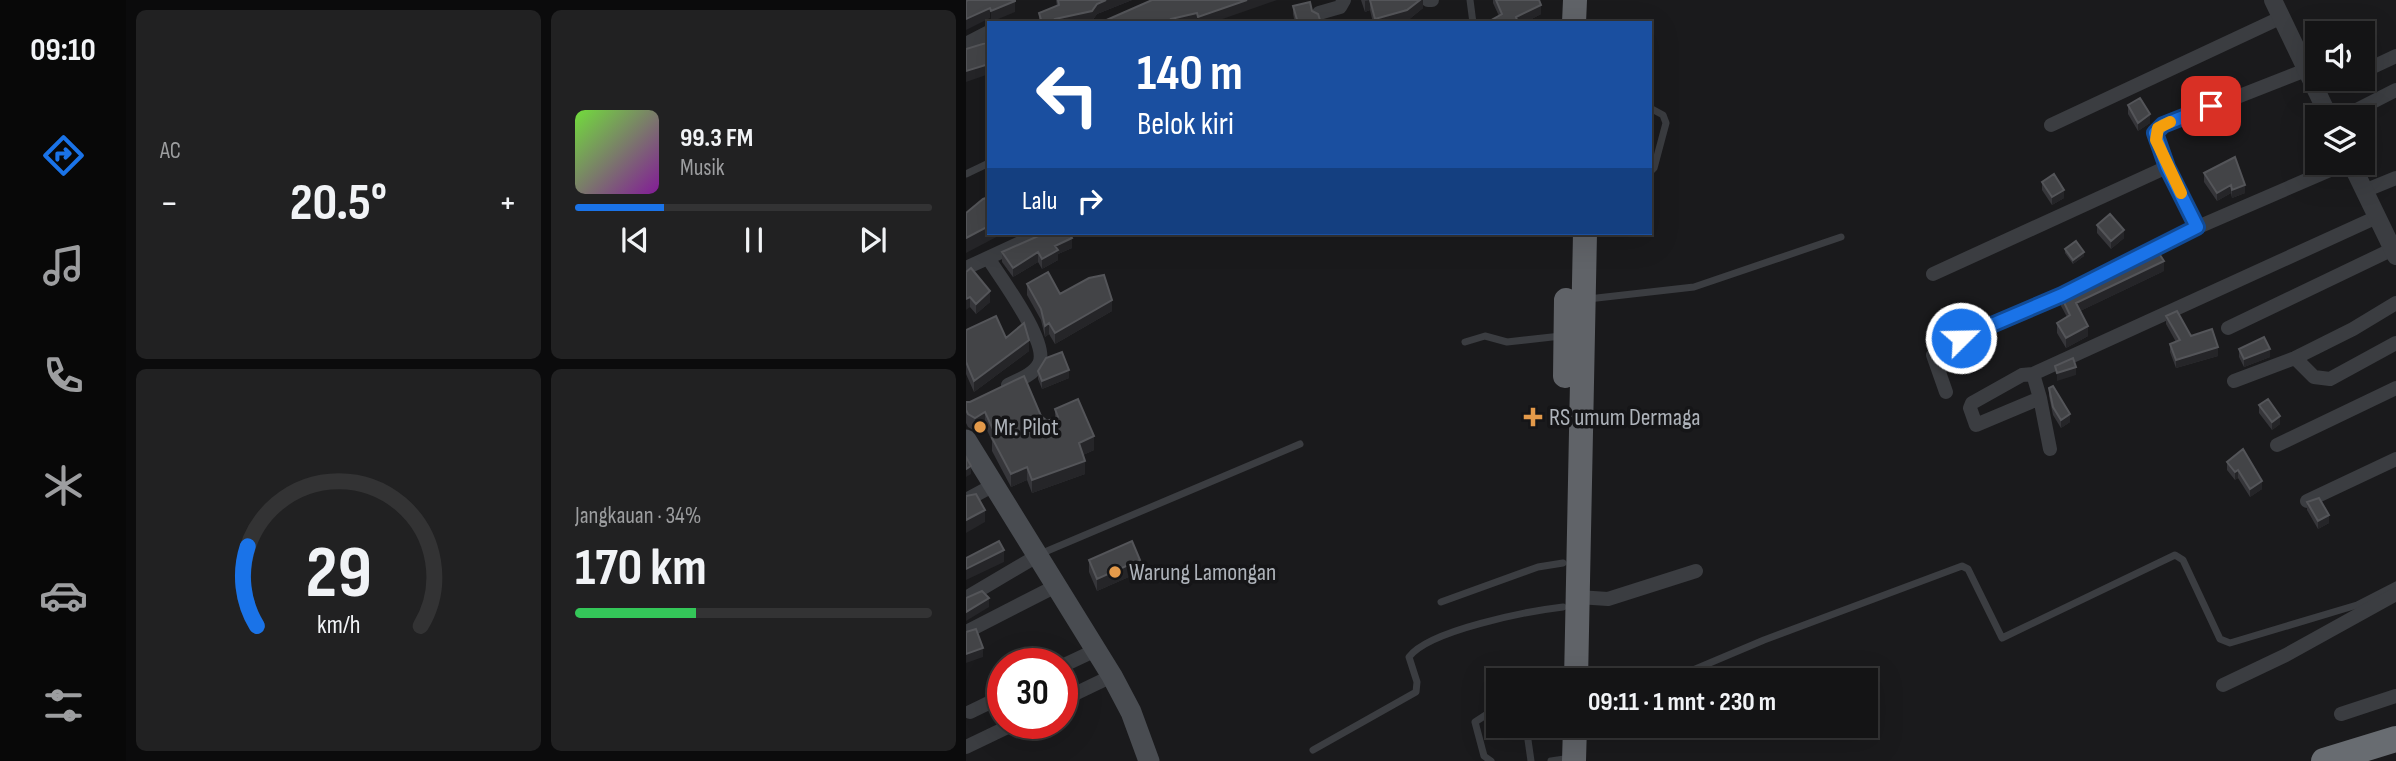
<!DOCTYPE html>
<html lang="id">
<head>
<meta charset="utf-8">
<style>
  body { margin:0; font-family:"Sofia Sans Condensed",sans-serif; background:#212122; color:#f1f3f6; height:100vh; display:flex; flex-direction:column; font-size:26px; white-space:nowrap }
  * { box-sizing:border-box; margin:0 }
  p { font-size:23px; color:#9d9ea0 }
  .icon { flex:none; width:38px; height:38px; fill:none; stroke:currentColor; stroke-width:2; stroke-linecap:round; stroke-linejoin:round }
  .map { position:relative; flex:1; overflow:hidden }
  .sheet { display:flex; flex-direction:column; gap:10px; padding:10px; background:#0b0b0c; width:840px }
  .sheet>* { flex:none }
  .top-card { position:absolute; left:21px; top:21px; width:665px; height:214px; border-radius:0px; box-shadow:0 7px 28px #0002,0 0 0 2px #333334; background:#1a4fa0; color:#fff; overflow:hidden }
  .buttons { position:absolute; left:1339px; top:21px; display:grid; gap:14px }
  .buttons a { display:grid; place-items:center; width:70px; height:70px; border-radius:0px; background:#141415; box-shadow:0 7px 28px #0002,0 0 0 2px #333334; font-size:35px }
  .speed { position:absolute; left:21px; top:648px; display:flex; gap:14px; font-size:35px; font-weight:700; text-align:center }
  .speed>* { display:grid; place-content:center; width:91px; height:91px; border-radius:50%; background:#141415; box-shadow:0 7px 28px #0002,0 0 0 2px #333334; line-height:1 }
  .speed .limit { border:10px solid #d22; background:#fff; color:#111 }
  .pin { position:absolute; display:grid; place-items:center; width:60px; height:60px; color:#fff; margin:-30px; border-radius:14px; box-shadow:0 4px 10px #0006 }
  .me { position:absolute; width:77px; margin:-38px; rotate:67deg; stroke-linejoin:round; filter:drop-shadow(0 0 5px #0008) }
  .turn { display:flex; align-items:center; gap:24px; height:147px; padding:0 35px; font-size:32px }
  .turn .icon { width:91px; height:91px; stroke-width:2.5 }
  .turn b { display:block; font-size:49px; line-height:60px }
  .then { display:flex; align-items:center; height:66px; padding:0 35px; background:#0003; gap:14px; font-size:26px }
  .big { font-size:52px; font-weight:700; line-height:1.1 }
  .sheet .card { flex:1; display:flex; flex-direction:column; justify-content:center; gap:10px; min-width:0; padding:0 24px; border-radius:10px; background:#212122 }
  .sheet .dial { align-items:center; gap:0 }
  .dial svg { height:182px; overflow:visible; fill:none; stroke:#333334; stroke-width:7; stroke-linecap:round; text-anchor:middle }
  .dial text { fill:#f1f3f6; stroke:none }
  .song { display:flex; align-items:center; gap:21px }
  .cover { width:84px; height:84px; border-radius:10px; background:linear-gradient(135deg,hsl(100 70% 55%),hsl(290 70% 35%)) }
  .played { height:7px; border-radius:4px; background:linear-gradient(90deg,#1a73e8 25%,#333334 25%) }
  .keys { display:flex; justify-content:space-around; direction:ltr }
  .heat { display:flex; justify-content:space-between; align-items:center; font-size:38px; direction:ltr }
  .charge { height:10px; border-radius:5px; background:linear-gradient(90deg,#34c759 34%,#333334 0) }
  .sheet .tiles { flex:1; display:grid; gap:10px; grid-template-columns:repeat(2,1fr) }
  .trip { position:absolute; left:520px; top:668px; width:392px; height:70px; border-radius:0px; background:#141415; box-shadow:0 7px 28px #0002,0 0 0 2px #333334; font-weight:700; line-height:70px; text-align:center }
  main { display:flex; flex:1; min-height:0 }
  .tabs { display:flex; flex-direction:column; width:126px; justify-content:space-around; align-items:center; background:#080808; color:#9d9ea0 }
  .tabs .icon { width:49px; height:49px }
  .tabs .selected { color:#1a73e8 }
  .tabs b { font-size:32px; color:#f1f3f6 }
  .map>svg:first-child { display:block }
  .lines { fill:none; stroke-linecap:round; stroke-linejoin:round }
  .service { stroke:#3b3d41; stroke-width:7 }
  .minor { stroke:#3b3d41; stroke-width:14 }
  .tertiary { stroke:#3b3d41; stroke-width:18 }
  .secondary { stroke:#494c51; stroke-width:21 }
  .trunk { stroke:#606368; stroke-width:24 }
  .motorway { stroke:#686c71; stroke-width:26 }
  .wall { fill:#36363a }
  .shaded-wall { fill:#252528 }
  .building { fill:#434447; stroke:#545559; stroke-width:2 }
  .route-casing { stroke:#114b97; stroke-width:18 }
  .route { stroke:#1a73e8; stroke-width:12 }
  .slow { stroke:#f59e0b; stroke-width:12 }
  .poi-dot { fill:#e49a4a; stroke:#151517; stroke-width:2.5 }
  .labels { text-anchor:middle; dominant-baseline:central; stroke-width:7; stroke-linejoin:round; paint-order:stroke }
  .poi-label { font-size:24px; fill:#aeb3ba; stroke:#151517; text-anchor:start }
</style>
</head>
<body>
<main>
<nav class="tabs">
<b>09:10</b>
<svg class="icon selected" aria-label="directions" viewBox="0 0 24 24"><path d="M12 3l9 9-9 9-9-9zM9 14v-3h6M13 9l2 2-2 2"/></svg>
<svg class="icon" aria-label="music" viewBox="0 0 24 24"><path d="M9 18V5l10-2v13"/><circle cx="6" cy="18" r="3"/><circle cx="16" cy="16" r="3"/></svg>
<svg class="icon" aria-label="phone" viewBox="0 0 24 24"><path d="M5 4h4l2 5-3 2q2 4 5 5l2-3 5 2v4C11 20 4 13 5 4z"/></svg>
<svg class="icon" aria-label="climate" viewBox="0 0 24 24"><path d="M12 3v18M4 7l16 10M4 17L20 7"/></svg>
<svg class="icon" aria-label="car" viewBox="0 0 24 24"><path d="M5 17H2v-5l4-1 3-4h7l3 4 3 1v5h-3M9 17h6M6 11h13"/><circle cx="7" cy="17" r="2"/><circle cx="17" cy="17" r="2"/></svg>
<svg class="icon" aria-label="filters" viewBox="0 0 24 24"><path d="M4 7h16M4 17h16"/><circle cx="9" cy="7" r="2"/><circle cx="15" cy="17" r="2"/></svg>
</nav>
<section class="sheet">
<div class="tiles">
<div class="card"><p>AC</p>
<div class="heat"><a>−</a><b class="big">20.5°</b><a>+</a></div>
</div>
<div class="card">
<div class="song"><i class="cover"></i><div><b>99.3 FM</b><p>Musik</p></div></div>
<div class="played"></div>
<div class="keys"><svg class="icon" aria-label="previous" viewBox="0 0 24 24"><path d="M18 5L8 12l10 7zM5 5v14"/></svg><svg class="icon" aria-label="pause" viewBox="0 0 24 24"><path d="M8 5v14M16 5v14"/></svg><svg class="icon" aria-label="next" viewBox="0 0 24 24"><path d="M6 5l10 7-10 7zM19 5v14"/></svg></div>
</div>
<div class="card dial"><svg viewBox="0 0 100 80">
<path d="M14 69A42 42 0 1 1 86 69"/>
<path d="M14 69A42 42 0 0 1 10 34" stroke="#1a73e8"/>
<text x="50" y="56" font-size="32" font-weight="700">29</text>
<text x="50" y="72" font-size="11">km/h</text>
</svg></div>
<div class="card"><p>Jangkauan · 34%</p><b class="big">170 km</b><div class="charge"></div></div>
</div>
</section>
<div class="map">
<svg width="1430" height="761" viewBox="0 0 1430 761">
  <rect width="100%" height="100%" fill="#1a1a1c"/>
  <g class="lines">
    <path class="service" d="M504,0L507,23
      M684,108L697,115L700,123L688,168L684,172
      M0,174L23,163
      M622,299L728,287L875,237
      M499,342L519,336L541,342L595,336
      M74,554L334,444
      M475,602L572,567L597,563
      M701,681L798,640L996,566L1002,569L1036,638L1209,555L1217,560L1254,639L1264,643L1391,605L1430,585
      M560,726L565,761
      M347,750L450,692L451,682L443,657C463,630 563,611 597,607
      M525,761L518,756L509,722L532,707
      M585,761L605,758"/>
    <path class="minor" d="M462,0H466
      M353,13L374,7L378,0
      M0,44L23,32
      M1396,72L1430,56
      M1350,90L1375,79
      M1377,117L1430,90
      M1085,125L1314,18
      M1201,167L1190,140L1192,128L1340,70
      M1398,191L1430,178
      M22,258C34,277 84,343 73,364C67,375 52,380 42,385
      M0,268L76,233
      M967,274L1201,167L1232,227
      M1262,328L1427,249
      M1329,358L1348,377L1364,379L1430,343
      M1067,374L1056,375L1006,403L1004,408L1010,425L1074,398L1067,374L1411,217
      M1268,381L1329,358L1387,329L1430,303
      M980,392L967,355L973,348L1096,295L1232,227L1380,163
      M1074,398L1084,449
      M1311,445L1430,388
      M0,500L26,486
      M1341,501L1430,459
      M612,597L642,599L730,571
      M0,598L71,556
      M0,632L92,585
      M96,666L130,650
      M1257,685L1320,655L1430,594
      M96,700L146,676
      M4,712L37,696
      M1375,714L1430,696
      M0,747L50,723"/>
    <path class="tertiary" d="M1307,0L1363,117
      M1385,163L1430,256"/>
    <path class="secondary" d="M0,440L146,676L165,712L183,761"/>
    <path class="trunk" d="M608,23L609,0
      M599,376L600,300
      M610,681L619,233
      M608,761L609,726"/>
    <path class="motorway" d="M1358,761L1430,739"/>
  </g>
  <path class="wall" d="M90,0H166L131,14L126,21L120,23H73V13L91,6Z
    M395,0H457V8L441,21L434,23H407L404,10L399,12Z
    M527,0H573L575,14L558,23H520L533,16L527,3Z
    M327,6L346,11L355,23H329L327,14Z
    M1162,105L1184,123L1172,131L1162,114Z
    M1238,173L1279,193L1266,198L1265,193L1251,201L1238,182Z
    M1076,182L1098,198L1086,205L1076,190Z
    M1131,225L1158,238L1145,249L1131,233Z
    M79,233H113L105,237L106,248L92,254V260L76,269L72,262L47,277L36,262V252Z
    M1099,249L1118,256L1107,264L1099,253Z
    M1198,271L1114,311L1122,336L1100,348L1091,333V323L1101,317L1095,306V296Z
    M0,272L24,302L10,314L4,307Z
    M61,284L94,294L146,311L89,344L83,334L79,337L75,320L61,295Z
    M1200,316L1225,336L1252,356L1210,368L1204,352V344L1210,342L1200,324Z
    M0,330L40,338L63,351L8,392L0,374Z
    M1273,349L1304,357L1278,367L1273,357Z
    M72,371L103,378L76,389L72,379Z
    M1083,388L1104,422L1095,428L1087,415L1083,396Z
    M0,402L75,416L81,421L89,418V409L128,450L117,455L119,474L66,493L61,480L45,487L26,451V441L19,426L9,431L2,427L0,423Z
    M1293,405L1314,424L1306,430L1293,413Z
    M1261,462L1296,489L1284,497L1272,478L1269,480L1261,470Z
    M1341,502L1363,523L1352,529L1341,510Z
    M123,560L174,572L131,591L123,572Z"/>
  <path class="shaded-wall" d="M140,0H166L131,14L126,21L120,23H86L89,19Z
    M281,0H311L245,23H232V17Z
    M404,0V10L399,12V1Z
    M454,0H457V8L441,21L434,23H409V19Z
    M49,1V12L25,22V11Z
    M575,5V14L558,23H550V17Z
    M24,8V18L0,30V19Z
    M231,13V23H205V19Z
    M23,64V74L0,82V71Z
    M1184,114V123L1172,131V123Z
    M1265,185V193L1251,201V193Z
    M1279,185V193L1266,198V190Z
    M1098,190V198L1086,205V197Z
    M23,226V233H38L0,253V238Z
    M1158,230V238L1145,249V241Z
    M102,233H113L102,239Z
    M106,238V248L92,254V260L76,269V259L89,246Z
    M72,252V262L47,277V268Z
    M1118,252V256L1107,264V260Z
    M1198,261V271L1110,313V303Z
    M24,291V302L10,314V304Z
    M4,297V307L0,310V299Z
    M146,300V311L89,344V333Z
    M83,323V334L79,337V326Z
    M1122,326V336L1100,348V338Z
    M63,340V351L8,392V381Z
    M1252,347V356L1210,368V360Z
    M1304,349V357L1278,367V359Z
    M1110,367V375L1091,381V373Z
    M103,370V378L76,389V381Z
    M19,412V426L9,431V418Z
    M1104,414V422L1095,428V420Z
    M1314,416V424L1306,430V422Z
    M128,436V450L113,457V443Z
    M119,461V474L66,493V480Z
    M5,466V474L0,477V469Z
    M61,467V480L45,487V474Z
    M1272,470V478L1269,480V472Z
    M1296,481V489L1284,497V489Z
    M19,510V522L0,533V520Z
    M1363,515V523L1352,529V521Z
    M38,550V562L0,580V569Z
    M174,560V572L131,591V579Z
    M23,598V607L0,621V612Z
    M17,648V657L0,663V654Z"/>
  <path class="building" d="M2,0H49V1L25,11L24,8L0,19V1Z
    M92,0H140L131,4L126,11L89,19L90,21L86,23H76L73,13L93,5Z
    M186,0H281L232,17L231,13L205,19L207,23H136V22Z
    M404,0H454L441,10L409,19Z
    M530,0H573L575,5L550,17L552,23H520L536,14Z
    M344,2L346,11L352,14L355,23H332L327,6Z
    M23,42V64L0,71V49Z
    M1174,98L1184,114L1172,123L1162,105Z
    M1269,157L1279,185L1266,190L1265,185L1251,193L1238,173Z
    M1088,174L1098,190L1086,197L1076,182Z
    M23,197V226L0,238V213L17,199Z
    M1144,214L1158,230L1145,241L1131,225Z
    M79,233H103L106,238L89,246L92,250L76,259L72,252L47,268L36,252Z
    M1110,241L1118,252L1107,260L1099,249Z
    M1190,249L1198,261L1110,303L1122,326L1100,338L1091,323L1104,315L1095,296Z
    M5,268L24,291L10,304L4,297L0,299V272Z
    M82,272L94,294L123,278L138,275L146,300L89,333L83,323L79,326L75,309L61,284Z
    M1211,311L1225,336L1246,329L1252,347L1210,360L1204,344L1214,340L1200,316Z
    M30,316L40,338L58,323L63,340L8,381L0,362V330Z
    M1298,337L1304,349L1278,359L1273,349Z
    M96,352L103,370L76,381L72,371L80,358Z
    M1107,358L1110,367L1091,373L1089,366Z
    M58,376L75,416L81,421L92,417L89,409L112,399L128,436L113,443L119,461L66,480L61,467L45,474L26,438L30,436L19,412L9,418L2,414L0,410V402H4Z
    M1087,386L1104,414L1095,420L1087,407L1083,388Z
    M1302,399L1314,416L1306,422L1293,405Z
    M1277,449L1296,481L1284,489L1272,470L1269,472L1261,462Z
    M0,457L5,466L0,469Z
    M10,494L19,510L0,520V496Z
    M1353,498L1363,515L1352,521L1341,502Z
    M33,541L38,550L0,569V558Z
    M166,541L174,560L131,579L123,560Z
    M16,591L23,598L0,612V598Z
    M10,629L17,648L0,654V632Z"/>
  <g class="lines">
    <g class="route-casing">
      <path id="route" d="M995,338L1096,295L1231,227L1201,167L1189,133L1197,125L1245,106"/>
    </g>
    <use href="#route" class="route"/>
    <path class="slow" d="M1204,122L1192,128L1190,140L1215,193"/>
  </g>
  <g class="poi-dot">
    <path d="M563.5 406.5h7v7h7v7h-7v7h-7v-7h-7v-7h7z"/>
    <circle cx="14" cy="427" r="7"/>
    <circle cx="149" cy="572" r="7"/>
  </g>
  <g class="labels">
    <g class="poi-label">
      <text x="583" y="417">RS umum Dermaga</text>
      <text x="28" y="427">Mr. Pilot</text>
      <text x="163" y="572">Warung Lamongan</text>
    </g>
  </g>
</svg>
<div class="buttons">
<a><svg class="icon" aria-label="sound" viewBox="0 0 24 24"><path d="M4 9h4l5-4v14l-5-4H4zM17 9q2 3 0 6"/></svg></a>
<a><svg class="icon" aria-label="layers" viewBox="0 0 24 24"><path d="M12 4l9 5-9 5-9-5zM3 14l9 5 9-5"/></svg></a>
</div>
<div class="speed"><div class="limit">30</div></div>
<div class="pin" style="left:1245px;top:106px;background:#d93025"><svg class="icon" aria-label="arrive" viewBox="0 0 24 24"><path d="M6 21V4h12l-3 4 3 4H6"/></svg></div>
<svg class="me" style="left:995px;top:338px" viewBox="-20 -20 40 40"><circle r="17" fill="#1a73e8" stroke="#fff" stroke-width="3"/><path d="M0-11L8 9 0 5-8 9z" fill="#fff"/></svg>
<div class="trip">09:11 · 1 mnt · 230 m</div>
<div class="top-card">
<div class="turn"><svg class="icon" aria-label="left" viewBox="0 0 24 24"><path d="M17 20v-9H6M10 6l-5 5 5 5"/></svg><div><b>140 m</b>Belok kiri</div></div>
<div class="then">Lalu<svg class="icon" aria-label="right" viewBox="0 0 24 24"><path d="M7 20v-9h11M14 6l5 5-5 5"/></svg></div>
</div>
</div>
</main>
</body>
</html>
